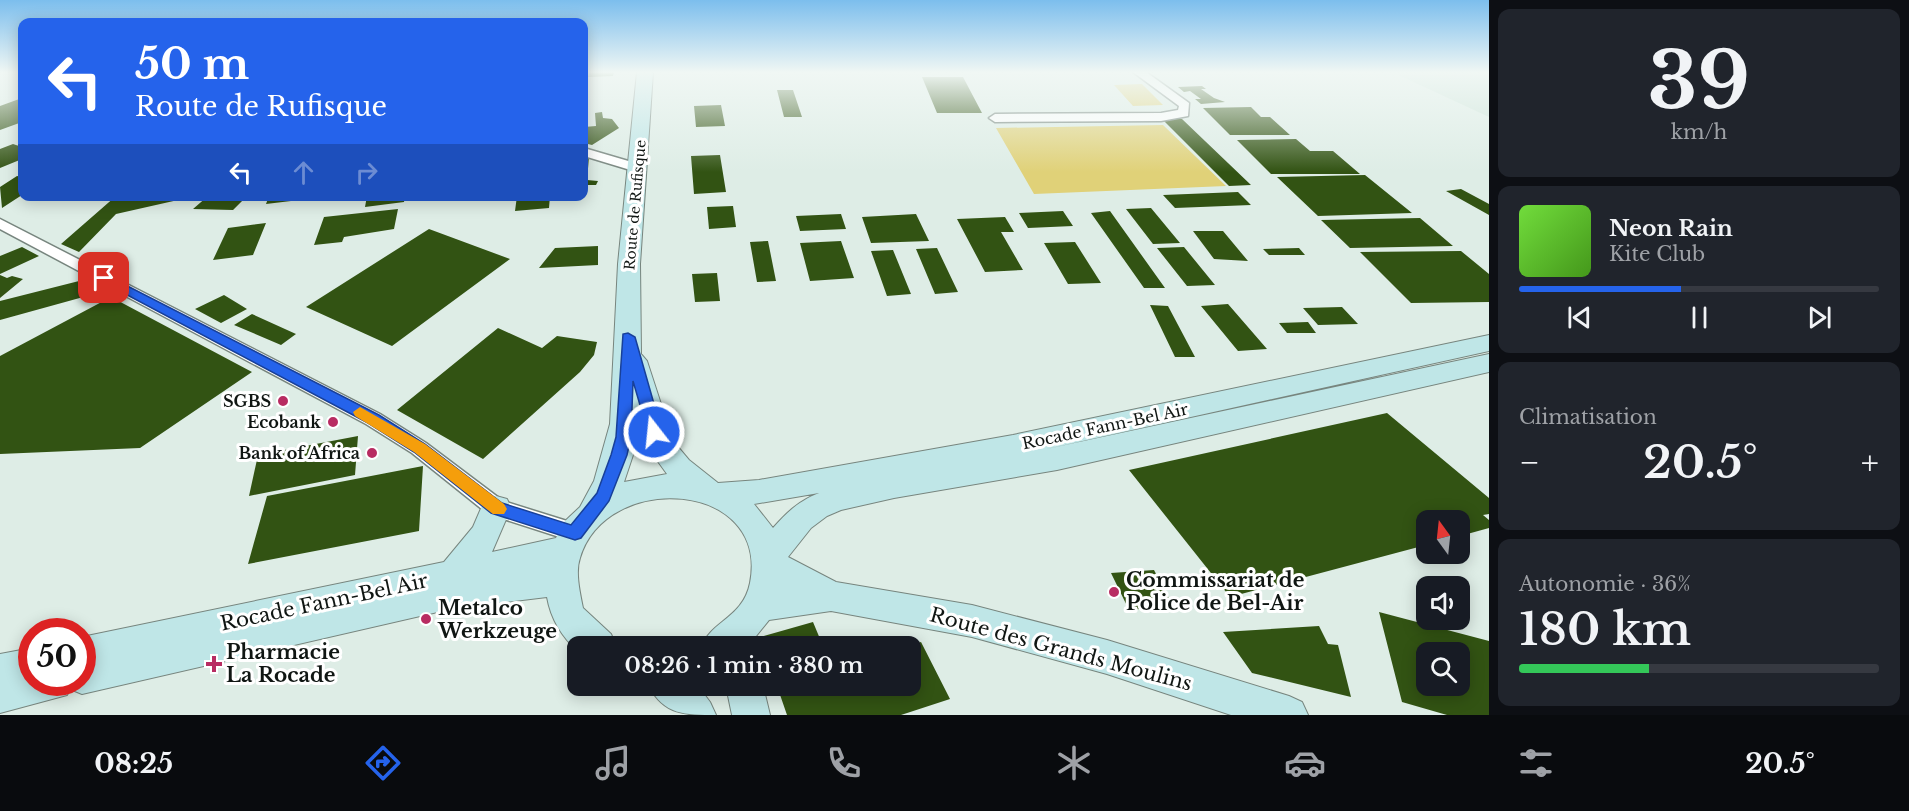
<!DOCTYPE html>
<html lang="fr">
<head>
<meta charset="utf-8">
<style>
  body { margin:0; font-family:"Libre Baskerville",serif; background:#20242c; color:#f1f3f6; height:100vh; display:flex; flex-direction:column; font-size:22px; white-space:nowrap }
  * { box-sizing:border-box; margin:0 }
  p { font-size:20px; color:#9ea1a6 }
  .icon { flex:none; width:33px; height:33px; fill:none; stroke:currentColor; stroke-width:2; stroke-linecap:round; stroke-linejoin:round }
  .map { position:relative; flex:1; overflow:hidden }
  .panel { display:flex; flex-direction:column; gap:9px; padding:9px; background:#0d0f14; width:420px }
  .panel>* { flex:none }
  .banner { position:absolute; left:18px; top:18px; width:570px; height:183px; border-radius:12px; box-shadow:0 3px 15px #0003; background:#2563eb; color:#fff; overflow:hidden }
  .needle { width:39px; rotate:345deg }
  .tools { position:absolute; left:1416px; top:510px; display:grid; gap:12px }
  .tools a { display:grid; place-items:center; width:54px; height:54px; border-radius:12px; background:#171b24; box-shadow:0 3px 15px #0003; font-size:30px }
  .speed { position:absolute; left:18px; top:618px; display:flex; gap:12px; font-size:30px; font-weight:700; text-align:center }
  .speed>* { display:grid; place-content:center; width:78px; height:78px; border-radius:50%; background:#171b24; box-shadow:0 3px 15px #0003; line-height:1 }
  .speed .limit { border:9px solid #d22; background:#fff; color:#111 }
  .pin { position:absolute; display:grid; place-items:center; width:51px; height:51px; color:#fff; margin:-26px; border-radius:12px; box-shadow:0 3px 9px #0006 }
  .me { position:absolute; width:66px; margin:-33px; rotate:344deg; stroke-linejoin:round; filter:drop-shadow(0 0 4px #0008) }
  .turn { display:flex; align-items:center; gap:21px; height:126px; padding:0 18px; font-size:27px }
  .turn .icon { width:78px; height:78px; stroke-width:2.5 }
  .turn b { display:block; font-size:42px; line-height:51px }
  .lanes { display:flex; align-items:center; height:57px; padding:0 18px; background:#0003; justify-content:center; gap:30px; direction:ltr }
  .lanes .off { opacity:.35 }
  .big { font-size:45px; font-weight:600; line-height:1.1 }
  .panel .card { flex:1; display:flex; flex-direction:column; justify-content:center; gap:9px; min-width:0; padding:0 21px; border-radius:12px; background:#20242c }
  .panel .dial { align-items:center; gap:0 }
  .dial b { font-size:78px; line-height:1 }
  .song { display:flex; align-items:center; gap:18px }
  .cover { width:72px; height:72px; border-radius:9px; background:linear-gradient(135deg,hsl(100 70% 55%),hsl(100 70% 35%)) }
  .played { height:6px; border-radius:3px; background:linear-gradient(90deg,#2563eb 45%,#363941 45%) }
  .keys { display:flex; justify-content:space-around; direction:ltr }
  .heat { display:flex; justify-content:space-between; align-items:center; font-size:33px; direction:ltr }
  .charge { height:9px; border-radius:4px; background:linear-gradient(90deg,#34c759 36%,#363941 0) }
  .trip { position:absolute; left:567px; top:636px; width:354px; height:60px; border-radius:12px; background:#171b24; box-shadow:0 3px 15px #0003; font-weight:600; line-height:60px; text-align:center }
  .menu { display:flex; height:96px; justify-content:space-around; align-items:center; background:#090b0e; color:#9ea1a6 }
  .menu .icon { width:42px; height:42px }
  .menu .on { color:#2563eb }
  .menu b { font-size:27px; color:#f1f3f6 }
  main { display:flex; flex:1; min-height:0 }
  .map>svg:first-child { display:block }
  .built { fill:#cce3d8 }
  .green { fill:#e0d178 }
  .building { fill:#325313; fill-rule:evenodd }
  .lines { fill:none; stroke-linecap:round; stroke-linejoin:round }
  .street-casing { stroke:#77857e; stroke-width:3 }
  .secondary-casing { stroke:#77857e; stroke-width:2 }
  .street { fill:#fff; fill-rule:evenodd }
  .secondary { fill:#bfe6e7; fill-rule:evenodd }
  .route { fill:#2563eb; stroke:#184099; stroke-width:1.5 }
  .slow { fill:#f59e0b }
  .poi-dot { fill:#b82c62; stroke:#fff; stroke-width:2 }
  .labels { text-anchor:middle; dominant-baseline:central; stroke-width:6; stroke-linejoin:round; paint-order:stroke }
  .far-street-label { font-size:14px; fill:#101613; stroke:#fff }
  .poi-label { font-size:16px; font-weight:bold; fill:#101613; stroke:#fff; text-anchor:end }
  .street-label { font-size:16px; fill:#101613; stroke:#fff }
  .near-poi-label { font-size:20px; font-weight:bold; fill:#101613; stroke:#fff; text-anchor:start }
  .near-street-label { font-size:20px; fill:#101613; stroke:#fff }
</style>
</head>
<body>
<main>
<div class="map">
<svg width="1489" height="715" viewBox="0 0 1489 715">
  <rect width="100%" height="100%" fill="#deede6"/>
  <path class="built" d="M1392,72H1489V117Z"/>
  <path class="green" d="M1142,84L1163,105L1133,106L1114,85Z
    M1163,125L1226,186L1034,194L996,128Z"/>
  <path class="building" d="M589,72H614L613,76L588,77Z
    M922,77H963L982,113H937Z
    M1202,86L1206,89H1201L1214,98L1225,102L1201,104L1195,99H1201L1190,91L1184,92L1178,87Z
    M777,90H793L802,117H784Z
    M22,98V122L0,130V106Z
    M721,105L725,126L696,127L694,106Z
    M1251,107L1261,117H1270L1290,135H1230L1203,108Z
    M602,112L603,118L612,119L619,128L592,145L584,143V127L596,126L595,113Z
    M1162,119H1182L1251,185L1229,186Z
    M1296,139L1310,151H1333L1360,174H1271L1237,140Z
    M13,144L22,147V159L0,168V149Z
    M584,155L589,157L587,180L598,181L596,185H584Z
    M720,155L726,192L694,194L691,156Z
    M1365,175L1412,213L1318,216L1277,177Z
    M17,176L22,177V195L2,208L0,187Z
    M1461,189L1489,204V215L1446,191Z
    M1238,192L1251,205L1175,208L1163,195Z
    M116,196H177L178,200L116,214L79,252L61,244Z
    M208,196H247L233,210L193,209Z
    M269,196H292L291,201L266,204Z
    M367,196H405L404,202L365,207Z
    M517,196H550L549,208L515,211Z
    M733,206L736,227L709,229L707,207Z
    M1151,208L1180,243L1153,244L1126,209Z
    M398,209L394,229L344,237L342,242L314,245L324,217Z
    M1063,211L1073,226L1028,228L1019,213Z
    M1110,211L1165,288H1144L1091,213Z
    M841,214L846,229L800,231L796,216Z
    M916,214L929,241L871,243L862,217Z
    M1005,217L1014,232H1001L1023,270L985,272L957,219Z
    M1420,218L1453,246L1350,248L1321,220Z
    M266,223L253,255L213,260L228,228Z
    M429,229L510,259L392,346L306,307Z
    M1193,231H1223L1248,261L1214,259Z
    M768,241L776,281L757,282L750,242Z
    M841,241L854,278L810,281L800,243Z
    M1075,242L1101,283L1068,284L1044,243Z
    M598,246V265L539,268L555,248Z
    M22,247L39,256L0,274V256Z
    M1184,247L1215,285L1187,286L1157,248Z
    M937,248L958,292L935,294L916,249Z
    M1299,248L1305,255H1269L1263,249Z
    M893,250L911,294L887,296L871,251Z
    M1461,251L1489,274V302L1411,303L1360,252Z
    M717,273L720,301L695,302L692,274Z
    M0,275L7,278L12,276L23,279L0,298Z
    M83,280L105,291L0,320V301Z
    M224,295L247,309L221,323L195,309Z
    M111,297L252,372L140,448L0,454V356Z
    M1228,304L1267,349L1238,351L1201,306Z
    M1150,305L1168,306L1195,357H1175Z
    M1342,307L1358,324L1318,325L1303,308Z
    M252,314L296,334L281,345L234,325Z
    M1308,322L1316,333H1287L1279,323Z
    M498,328L542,348L557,336L597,342L594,355L580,372L483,459L397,410Z
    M1387,413L1489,498V514L1483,515L1489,520V528L1460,536V520H1426V545L1230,597L1129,470Z
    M358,436L355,475L249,496L258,455Z
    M423,466L419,531L248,564L267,496Z
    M1154,570L1173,606L1129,610L1111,573Z
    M1379,612L1489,641V715H1447L1402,702ZM1426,652H1460V686H1426Z
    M813,622L823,646H763L760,637Z
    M1319,626L1328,644L1338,645L1351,697L1252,673L1223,632Z
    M921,642L950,699L901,715H787L777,686H910V645Z"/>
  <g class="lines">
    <g class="street-casing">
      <path id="street" d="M1133,72H1146L1189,103L1188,116L1161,121L995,122L989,118L995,114L1161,113L1178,110L1179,106Z
        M584,148L642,165L644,168L637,172L584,156Z
        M0,219L380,414L426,443L503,501L583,526L586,533L583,540L575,542L488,514L412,453L366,424L0,229Z"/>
    </g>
    <g class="secondary-casing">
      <path id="secondary" d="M637,72H653L640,264L641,354L647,361L673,441L689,460L718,483L759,480L1013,435L1489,335V351L1042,450L1489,354V372L1057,470L894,498L841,510L827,516L811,528L788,557L836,582L972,605L1107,640L1289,696L1302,702L1308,715H1231L1107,674L972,637L831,611L769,620L748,646H702C711,621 743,618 750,583C770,480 606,470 580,558C575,572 580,593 583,608L611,634L616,646H578V652C562,636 551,620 547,597L455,608L82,694L70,689L67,695L0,713V654L32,648V682H82V637L444,562L473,527L485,499L496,496L507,499L511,508L492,552L556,538L564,522L580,507L594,481L610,424L618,264ZM638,419L646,445L667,474L624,482L633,455ZM819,493C799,501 787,512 773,528L754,504Z
        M649,686H698L710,702L716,715C685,715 664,715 649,686Z
        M726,686H763L770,715H732Z"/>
    </g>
    <use href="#street" class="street"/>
    <use href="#secondary" class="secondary"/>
  </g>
  <linearGradient id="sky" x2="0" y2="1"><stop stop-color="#7cbeed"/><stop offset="0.42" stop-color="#f0f7f4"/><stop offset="1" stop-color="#f0f7f4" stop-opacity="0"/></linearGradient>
  <rect width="1489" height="172" fill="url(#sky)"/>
  <path class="route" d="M104,274L379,415L425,444L502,503L571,525L597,493L611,455L616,437L623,334L628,333L635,337L662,432L660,436H649L633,381L631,437L627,455L609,501L581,538L575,540L491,513L414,452L368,423L99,280V275Z"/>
  <path class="slow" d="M360,407L425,444L504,504L507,509L504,514H493L414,452L355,416L353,412Z"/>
  <g class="poi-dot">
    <circle cx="283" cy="401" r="6"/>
    <circle cx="333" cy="422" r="6"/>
    <circle cx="372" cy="453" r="6"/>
    <circle cx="1114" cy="592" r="6"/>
    <circle cx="426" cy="619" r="6"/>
    <path d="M211 655h6v6h6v6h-6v6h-6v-6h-6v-6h6z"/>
  </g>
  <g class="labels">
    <g class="far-street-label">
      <text transform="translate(635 205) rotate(-85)">Route de Rufisque</text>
    </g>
    <g class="poi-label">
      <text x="271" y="401">SGBS</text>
      <text x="321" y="422">Ecobank</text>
      <text x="360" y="453">Bank of Africa</text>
    </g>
    <g class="street-label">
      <text transform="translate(1105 426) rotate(-12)">Rocade Fann-Bel Air</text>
    </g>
    <g class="near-poi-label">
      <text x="1126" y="580">Commissariat de<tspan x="1126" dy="23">Police de Bel-Air</tspan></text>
      <text x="438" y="608">Metalco<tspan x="438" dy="23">Werkzeuge</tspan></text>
      <text x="226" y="652">Pharmacie<tspan x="226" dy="23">La Rocade</tspan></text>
    </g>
    <g class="near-street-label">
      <text transform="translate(324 602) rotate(-12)">Rocade Fann-Bel Air</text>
      <text transform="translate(1061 649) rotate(15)">Route des Grands Moulins</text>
    </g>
  </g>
</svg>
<div class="tools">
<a><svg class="needle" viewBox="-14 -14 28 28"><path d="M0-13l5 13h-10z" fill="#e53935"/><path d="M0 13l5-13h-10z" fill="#9ea1a6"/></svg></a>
<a><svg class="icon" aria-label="sound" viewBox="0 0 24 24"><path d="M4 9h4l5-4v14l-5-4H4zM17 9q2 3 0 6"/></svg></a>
<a><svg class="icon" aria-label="search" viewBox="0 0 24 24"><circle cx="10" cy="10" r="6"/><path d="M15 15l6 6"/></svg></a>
</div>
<div class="speed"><div class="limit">50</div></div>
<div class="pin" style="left:104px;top:278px;background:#d93025"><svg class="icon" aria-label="arrive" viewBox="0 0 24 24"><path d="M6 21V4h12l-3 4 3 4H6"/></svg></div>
<svg class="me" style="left:654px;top:432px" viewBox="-20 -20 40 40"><circle r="17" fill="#2563eb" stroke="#fff" stroke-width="3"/><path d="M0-11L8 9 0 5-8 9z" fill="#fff"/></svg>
<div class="trip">08:26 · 1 min · 380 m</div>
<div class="banner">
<div class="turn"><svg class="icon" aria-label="left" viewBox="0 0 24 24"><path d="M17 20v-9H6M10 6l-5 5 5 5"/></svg><div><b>50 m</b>Route de Rufisque</div></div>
<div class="lanes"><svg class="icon" aria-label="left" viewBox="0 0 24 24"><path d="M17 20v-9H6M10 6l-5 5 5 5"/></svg><svg class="icon off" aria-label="ahead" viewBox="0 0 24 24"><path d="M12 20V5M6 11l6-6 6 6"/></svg><svg class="icon off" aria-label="right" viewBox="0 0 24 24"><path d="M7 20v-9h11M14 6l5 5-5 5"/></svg></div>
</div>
</div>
<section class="panel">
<div class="card dial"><b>39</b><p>km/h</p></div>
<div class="card">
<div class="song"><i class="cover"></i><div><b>Neon Rain</b><p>Kite Club</p></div></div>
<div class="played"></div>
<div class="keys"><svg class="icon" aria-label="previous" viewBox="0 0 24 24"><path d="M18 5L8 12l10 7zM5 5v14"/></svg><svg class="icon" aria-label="pause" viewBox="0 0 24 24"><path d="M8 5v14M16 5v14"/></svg><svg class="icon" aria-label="next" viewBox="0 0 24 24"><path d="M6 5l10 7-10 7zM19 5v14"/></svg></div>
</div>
<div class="card"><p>Climatisation</p>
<div class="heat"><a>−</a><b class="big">20.5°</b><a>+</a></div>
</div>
<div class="card"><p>Autonomie · 36%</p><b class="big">180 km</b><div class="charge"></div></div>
</section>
</main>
<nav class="menu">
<b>08:25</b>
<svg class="icon on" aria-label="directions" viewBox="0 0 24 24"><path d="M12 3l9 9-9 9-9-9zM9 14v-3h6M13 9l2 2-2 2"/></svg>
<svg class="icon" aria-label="music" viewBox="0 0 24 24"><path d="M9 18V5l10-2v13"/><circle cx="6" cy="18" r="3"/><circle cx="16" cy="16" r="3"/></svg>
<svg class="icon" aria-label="phone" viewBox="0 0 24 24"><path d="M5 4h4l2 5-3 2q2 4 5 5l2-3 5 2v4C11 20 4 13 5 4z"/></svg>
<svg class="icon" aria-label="climate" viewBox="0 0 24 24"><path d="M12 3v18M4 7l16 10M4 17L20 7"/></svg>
<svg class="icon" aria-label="car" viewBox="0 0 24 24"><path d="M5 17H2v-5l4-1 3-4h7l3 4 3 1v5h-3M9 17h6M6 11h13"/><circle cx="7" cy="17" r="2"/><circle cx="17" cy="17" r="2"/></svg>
<svg class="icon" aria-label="filters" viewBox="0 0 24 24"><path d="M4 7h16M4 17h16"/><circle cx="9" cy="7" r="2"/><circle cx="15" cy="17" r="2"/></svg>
<b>20.5°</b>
</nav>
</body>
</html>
